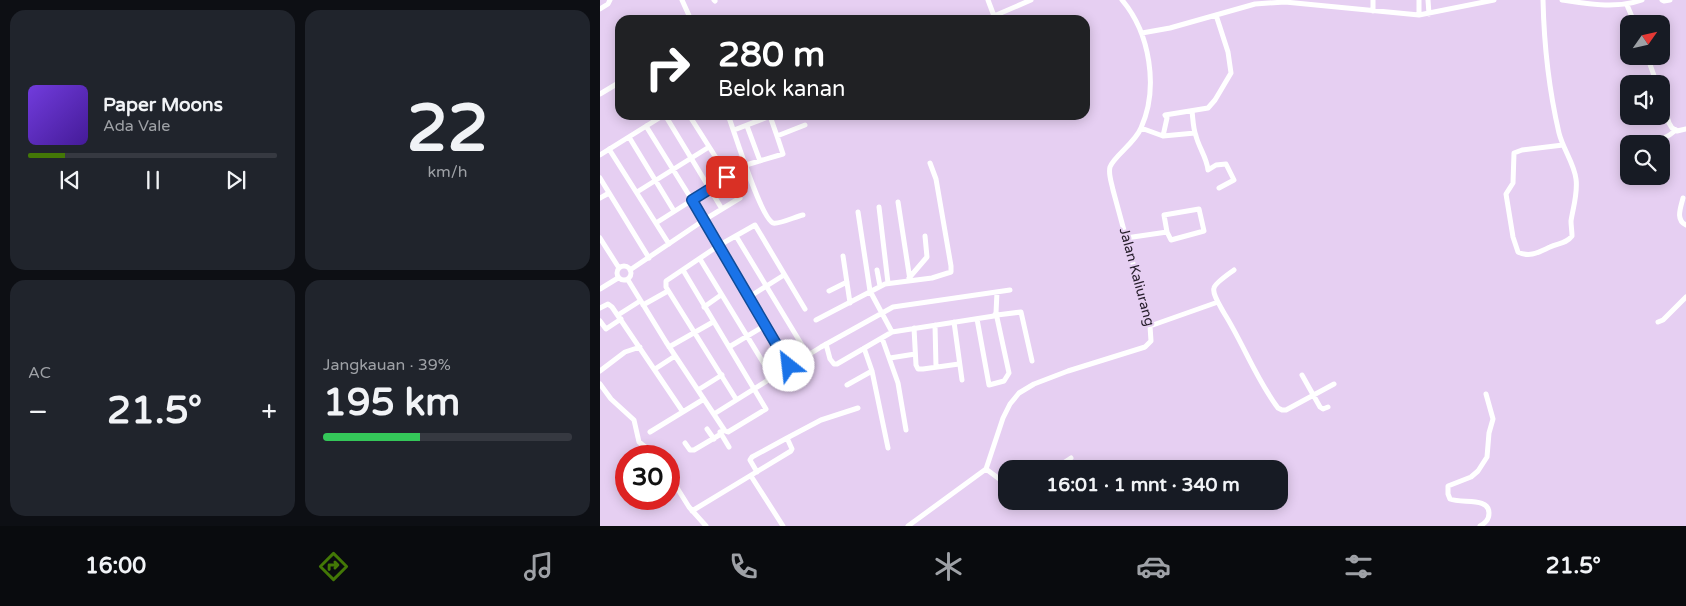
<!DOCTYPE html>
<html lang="id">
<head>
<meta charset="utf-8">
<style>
  body { margin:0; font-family:"Varela Round",sans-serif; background:#20242c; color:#f1f3f6; height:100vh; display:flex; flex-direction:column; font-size:19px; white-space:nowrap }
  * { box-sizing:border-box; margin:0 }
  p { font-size:16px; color:#9ea1a6 }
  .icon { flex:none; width:28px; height:28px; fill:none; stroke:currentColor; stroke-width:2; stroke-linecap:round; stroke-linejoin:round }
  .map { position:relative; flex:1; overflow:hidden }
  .details { display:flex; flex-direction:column; gap:10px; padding:10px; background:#0d0f14; width:600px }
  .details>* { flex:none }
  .hud { position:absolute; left:15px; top:15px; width:475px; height:105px; border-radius:15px; box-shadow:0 2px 12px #0003; background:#202124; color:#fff; overflow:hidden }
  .needle { width:32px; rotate:56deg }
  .tools { position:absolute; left:1020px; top:15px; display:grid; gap:10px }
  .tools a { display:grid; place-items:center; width:50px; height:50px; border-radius:10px; background:#171b24; box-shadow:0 2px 12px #0003; font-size:25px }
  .speed { position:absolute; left:15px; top:445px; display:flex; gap:10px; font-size:25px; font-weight:700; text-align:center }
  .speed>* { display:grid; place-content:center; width:65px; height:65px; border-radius:50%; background:#171b24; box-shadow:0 2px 12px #0003; line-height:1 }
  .speed .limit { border:8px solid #d22; background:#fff; color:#111 }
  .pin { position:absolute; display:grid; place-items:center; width:42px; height:42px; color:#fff; margin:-21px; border-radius:10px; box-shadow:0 2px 8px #0006 }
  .me { position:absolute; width:55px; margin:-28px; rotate:331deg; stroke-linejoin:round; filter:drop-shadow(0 0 4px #0008) }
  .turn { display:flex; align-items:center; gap:18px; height:105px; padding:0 20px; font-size:22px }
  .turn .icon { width:65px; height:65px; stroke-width:2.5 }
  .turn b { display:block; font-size:35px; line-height:42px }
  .big { font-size:38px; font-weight:800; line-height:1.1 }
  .details .tile { flex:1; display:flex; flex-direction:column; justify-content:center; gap:8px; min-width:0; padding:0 18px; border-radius:15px; background:#20242c }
  .details .dial { align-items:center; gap:0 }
  .dial b { font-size:65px; line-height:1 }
  .song { display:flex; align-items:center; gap:15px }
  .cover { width:60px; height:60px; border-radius:8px; background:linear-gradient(135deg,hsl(260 70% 55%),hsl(260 70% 35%)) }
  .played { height:5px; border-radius:2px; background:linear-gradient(90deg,#437806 15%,#363941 15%) }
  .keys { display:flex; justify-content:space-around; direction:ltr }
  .heat { display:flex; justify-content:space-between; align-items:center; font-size:28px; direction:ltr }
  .charge { height:8px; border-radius:4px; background:linear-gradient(90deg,#34c759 39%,#363941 0) }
  .details .tiles { flex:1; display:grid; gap:10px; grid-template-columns:repeat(2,1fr) }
  .trip { position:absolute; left:398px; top:460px; width:290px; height:50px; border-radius:15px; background:#171b24; box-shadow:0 2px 12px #0003; font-weight:800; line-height:50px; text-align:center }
  .dock { display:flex; height:80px; justify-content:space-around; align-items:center; background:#090b0e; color:#9ea1a6 }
  .dock .icon { width:35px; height:35px }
  .dock .current { color:#437806 }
  .dock b { font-size:22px; color:#f1f3f6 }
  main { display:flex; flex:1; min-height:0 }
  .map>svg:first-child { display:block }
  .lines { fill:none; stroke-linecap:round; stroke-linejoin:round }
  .minor { stroke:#fff; stroke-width:5 }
  .route-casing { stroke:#114b97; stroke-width:12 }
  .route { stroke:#1a73e8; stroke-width:9 }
  .labels { text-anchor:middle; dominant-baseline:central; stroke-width:4; stroke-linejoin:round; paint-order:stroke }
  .street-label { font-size:14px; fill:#251d2a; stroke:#e6cff2 }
</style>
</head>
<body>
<main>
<section class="details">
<div class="tiles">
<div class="tile">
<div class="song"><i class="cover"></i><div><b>Paper Moons</b><p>Ada Vale</p></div></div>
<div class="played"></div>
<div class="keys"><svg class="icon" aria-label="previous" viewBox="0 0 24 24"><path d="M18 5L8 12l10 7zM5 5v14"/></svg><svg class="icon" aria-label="pause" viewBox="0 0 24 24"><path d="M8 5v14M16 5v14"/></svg><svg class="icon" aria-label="next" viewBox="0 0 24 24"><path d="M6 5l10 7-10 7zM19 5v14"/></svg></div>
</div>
<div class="tile dial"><b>22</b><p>km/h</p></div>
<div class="tile"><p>AC</p>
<div class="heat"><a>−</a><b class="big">21.5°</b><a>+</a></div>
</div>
<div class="tile"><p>Jangkauan · 39%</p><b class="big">195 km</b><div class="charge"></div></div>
</div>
</section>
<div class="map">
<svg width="1086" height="526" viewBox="0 0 1086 526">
  <rect width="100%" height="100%" fill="#e6cff2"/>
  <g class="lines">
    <path class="minor" d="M82,0L91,20
      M114,0L115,1
      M388,0L394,16
      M773,0V11
      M828,0L829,14
      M943,0C944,44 949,90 959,133C963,149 974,163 976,179C978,193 973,208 971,221C971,226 972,231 972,236C966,244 958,243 950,247C939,252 930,258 918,252L913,237L906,194L913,183L914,153L922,150L963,145
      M962,0C989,4 1016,9 1042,0
      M1062,0L1064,1L1070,0
      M1027,5L1035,24
      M0,9L8,4L10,0
      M819,15V0
      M387,19L431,0
      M542,33L570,28L655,4L685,2L819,15L894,0
      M1047,56L1057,84
      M0,94L20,82
      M1061,97L1069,123L1072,128L1077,131L1086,129
      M592,111C593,119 593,128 596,136C599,148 607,158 608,170L616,165L626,164L634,180L619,188
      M65,115L122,209
      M128,115C135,133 160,217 173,223C178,225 197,216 203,215
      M170,116L177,136L205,125
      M46,126L92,200L189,366
      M147,126L160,161
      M541,128L563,136L595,133
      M134,130L173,115
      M563,136L567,118L565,115L608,108L615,100L631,73L628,52L616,15
      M29,137L74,211
      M1046,140C1057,142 1067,138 1076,130
      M9,149L69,244
      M0,155L64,115
      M146,165L183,154L177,136
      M0,178L49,258
      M37,192L109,147
      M0,198L9,193
      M1083,198C1081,207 1075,220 1086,225
      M298,202L310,280
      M279,207L288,283
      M258,212L270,291L292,332
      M56,223L127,178V175L89,115
      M136,236L208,355
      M0,238L19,268
      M526,238L567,232L571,240L604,231L599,209L564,215L567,232
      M243,256L250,303
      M100,259L172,377
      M17 273a7 7 0 1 1 14 0a7 7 0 1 1-14 0Z
      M30,270L104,220L140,198
      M277,270L280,286
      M634,270C630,273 615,283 614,288C612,294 621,307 624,313C643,343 656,379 678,408L682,410H686L734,384
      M309,278L327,257L325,236
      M28,280L66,342L125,431L128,432L166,409L83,270
      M0,289L18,278
      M229,291L247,282
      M149,297L184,275
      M43,305L68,291
      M104,307L121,295
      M0,308L8,304L12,307L83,412
      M18,315L40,301
      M397,315L421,312L432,361
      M377,319L389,385L404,381L409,373L396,313
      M216,320L285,284L332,278L351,272V266L336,179L330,163
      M0,321L6,329L21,319
      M354,322L362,380
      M1058,322L1063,320L1086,297
      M335,325L336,367
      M550,326L618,302
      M314,328L316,365L318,369H323L359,364
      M282,338L298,383L306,430
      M226,344L230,359L234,364H237L292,332L394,316L396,313L397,292
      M69,347L113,322
      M129,347L166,325
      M264,348L272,371L288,448
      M290,358L315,354
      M55,369L75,356
      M0,371L25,352L40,347
      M702,375L720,407L723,409L728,407
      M0,384L11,399L34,420L39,442L57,456
      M247,385L272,371
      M98,390L122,375
      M136,399L66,287V281L118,246L155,225L205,309
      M114,414L221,347L293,307L410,290
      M107,429L114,439
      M50,432L104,399
      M120,432L129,447
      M85,443L90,450H94L121,434
      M386,469L406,484
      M454,469L471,458
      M157,472L150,460L152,457L187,438
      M69,475L89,507L106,526
      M151,476L183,526
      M92,511L191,451L192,449L187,438L221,420L258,408
      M308,526L386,469L403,418L410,404L419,393L434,384L468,371L545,347L551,341L550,326L513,190C512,184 508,174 510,167C514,156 535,143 541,128C559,88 550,33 522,0
      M880,526C885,523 889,520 889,513C889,497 862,504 850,499L848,494V486L871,477L878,471L887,457L889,433L893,419L886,394"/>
  </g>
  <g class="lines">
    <g class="route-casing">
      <path id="route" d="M127,177L126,179L92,200L189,366"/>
    </g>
    <use href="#route" class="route"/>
  </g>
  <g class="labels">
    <g class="street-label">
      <text transform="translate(537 277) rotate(75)">Jalan Kaliurang</text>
    </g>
  </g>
</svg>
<div class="tools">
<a><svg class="needle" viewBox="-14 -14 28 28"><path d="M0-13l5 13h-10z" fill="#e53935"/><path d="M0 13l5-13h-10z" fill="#9ea1a6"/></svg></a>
<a><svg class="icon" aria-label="sound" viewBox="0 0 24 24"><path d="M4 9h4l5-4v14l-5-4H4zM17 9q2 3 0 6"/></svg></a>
<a><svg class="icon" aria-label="search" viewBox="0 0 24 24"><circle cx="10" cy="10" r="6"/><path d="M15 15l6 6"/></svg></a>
</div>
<div class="speed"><div class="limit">30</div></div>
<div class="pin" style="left:127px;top:177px;background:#d93025"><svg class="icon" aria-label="arrive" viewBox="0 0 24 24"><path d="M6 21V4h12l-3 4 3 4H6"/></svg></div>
<svg class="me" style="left:189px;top:366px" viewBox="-20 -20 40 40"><circle r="19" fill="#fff"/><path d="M0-13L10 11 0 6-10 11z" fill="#1a73e8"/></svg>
<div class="trip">16:01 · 1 mnt · 340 m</div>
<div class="hud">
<div class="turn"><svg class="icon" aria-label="right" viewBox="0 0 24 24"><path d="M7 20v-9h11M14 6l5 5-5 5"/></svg><div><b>280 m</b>Belok kanan</div></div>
</div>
</div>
</main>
<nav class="dock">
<b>16:00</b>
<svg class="icon current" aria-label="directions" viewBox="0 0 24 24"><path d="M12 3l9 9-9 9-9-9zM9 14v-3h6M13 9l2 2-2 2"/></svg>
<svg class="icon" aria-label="music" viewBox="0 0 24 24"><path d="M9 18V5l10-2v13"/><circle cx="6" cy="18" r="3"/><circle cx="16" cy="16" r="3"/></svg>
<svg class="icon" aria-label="phone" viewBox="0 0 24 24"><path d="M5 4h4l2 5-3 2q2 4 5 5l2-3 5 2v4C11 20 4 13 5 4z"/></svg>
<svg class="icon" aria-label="climate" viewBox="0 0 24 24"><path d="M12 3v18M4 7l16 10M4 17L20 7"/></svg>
<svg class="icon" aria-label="car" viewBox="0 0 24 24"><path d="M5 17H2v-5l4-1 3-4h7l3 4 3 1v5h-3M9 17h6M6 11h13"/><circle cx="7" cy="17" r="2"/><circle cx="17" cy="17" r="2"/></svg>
<svg class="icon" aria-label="filters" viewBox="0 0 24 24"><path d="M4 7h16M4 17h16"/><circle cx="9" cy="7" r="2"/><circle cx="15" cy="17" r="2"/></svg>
<b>21.5°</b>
</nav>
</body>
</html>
